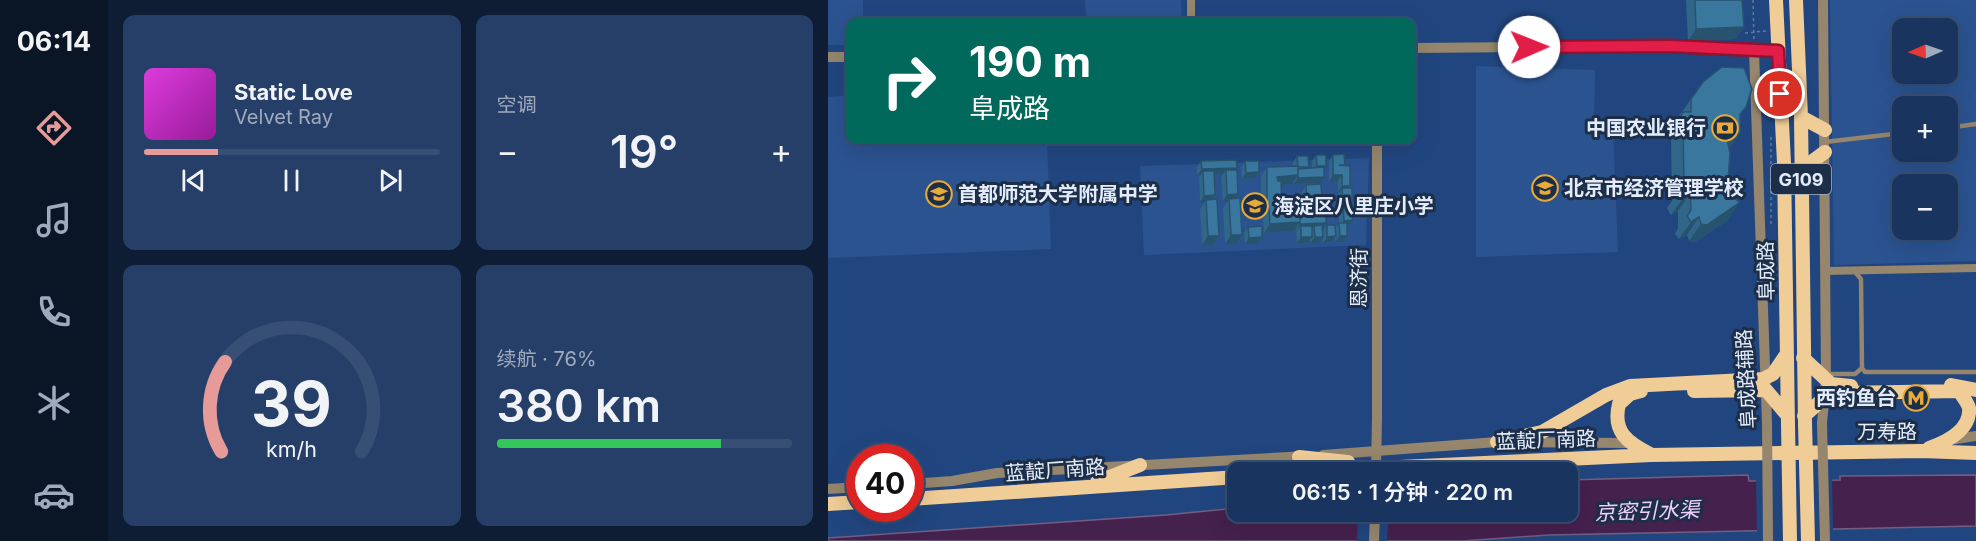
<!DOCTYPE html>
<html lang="zh">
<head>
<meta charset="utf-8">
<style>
  body { margin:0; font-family:Inter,"Noto Sans SC",sans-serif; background:#263f68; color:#f1f3f6; height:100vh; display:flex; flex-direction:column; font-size:22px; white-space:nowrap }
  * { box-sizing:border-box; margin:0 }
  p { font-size:20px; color:#9faabd }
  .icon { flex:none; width:33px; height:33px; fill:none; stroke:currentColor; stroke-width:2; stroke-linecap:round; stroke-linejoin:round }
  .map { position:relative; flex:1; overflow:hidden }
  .details { display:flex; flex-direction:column; gap:15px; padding:15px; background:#0e1d34; width:720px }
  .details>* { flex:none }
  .banner { position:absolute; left:18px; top:18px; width:570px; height:126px; border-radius:12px; box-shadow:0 6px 24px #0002,0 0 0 2px #374f74; background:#00695c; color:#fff; overflow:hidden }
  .needle { width:39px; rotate:268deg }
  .buttons { position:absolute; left:1064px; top:18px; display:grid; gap:12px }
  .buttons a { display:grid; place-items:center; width:66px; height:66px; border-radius:12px; background:#19345f; box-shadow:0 6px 24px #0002,0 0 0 2px #374f74; font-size:30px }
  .speed { position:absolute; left:18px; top:444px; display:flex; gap:12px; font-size:30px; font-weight:700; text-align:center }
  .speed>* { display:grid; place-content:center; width:78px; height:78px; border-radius:50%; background:#19345f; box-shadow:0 6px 24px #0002,0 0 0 2px #374f74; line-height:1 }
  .speed .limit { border:9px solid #d22; background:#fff; color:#111 }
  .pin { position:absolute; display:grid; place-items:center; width:51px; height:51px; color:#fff; margin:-26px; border:3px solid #fff; border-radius:50%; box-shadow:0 2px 6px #0007 }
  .me { position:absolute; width:66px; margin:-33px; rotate:89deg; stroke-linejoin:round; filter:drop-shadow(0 0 4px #0008) }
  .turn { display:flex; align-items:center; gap:21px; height:126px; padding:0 24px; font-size:27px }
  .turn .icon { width:78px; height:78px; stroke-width:2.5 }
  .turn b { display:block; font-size:42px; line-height:51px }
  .big { font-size:45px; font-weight:600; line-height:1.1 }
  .details .widget { flex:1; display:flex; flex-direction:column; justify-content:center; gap:9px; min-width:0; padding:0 21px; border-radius:12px; background:#263f68 }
  .details .dial { align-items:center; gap:0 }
  .dial svg { height:156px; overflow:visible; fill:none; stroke:#374f74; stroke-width:7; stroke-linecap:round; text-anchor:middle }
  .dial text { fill:#f1f3f6; stroke:none }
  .song { display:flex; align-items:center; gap:18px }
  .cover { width:72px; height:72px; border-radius:9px; background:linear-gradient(135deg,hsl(300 70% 55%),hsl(300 70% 35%)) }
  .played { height:6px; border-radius:3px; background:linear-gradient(90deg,#e69b98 25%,#374f74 25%) }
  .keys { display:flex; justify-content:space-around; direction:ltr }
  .heat { display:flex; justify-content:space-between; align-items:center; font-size:33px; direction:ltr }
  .charge { height:9px; border-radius:4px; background:linear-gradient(90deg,#34c759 76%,#374f74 0) }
  .details .tiles { flex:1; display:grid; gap:15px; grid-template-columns:repeat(2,1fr) }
  .trip { position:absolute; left:399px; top:462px; width:351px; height:60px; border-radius:12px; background:#19345f; box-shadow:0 6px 24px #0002,0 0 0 2px #374f74; font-weight:600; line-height:60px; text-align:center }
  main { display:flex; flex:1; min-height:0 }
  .menu { display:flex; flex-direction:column; width:108px; justify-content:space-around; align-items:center; background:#0a1526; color:#9faabd }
  .menu .icon { width:42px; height:42px }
  .menu .selected { color:#e69b98 }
  .menu b { font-size:27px; color:#f1f3f6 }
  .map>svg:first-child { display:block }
  .built { fill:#2b5390; fill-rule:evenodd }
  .water { fill:#45214e; stroke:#745e81; stroke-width:1.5 }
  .pier { fill:#21467f }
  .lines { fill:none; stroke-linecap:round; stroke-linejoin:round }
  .path { stroke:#5e7aa5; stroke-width:1.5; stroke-dasharray:3 3; stroke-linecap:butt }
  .service { stroke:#95866d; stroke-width:4.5 }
  .minor { stroke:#95866d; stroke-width:8 }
  .tertiary { stroke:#95866d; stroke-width:10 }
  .trunk { stroke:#f0cc96; stroke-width:14 }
  .tertiary-bridge { stroke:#95866d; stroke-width:10 }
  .trunk-bridge { stroke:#f0cc96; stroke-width:14 }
  .wall { fill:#316688 }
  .shaded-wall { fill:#28536f }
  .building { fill:#39779e; stroke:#28536f; stroke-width:1.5 }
  .route-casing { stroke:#92132f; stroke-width:15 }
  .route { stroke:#e11d48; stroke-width:10 }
  .labels { text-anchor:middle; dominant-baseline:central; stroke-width:6; stroke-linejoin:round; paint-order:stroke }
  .shield { fill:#1d2e48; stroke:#a7b2c4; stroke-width:1.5 }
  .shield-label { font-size:18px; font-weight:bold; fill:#e2ebf9 }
  .poi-label { font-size:20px; font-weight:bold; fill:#e2ebf9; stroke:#1d2e48; text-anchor:start }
  .street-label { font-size:20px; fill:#e2ebf9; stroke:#1d2e48 }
  .water-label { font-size:21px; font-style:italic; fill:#f1cefb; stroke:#1d2e48 }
</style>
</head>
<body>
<main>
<nav class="menu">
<b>06:14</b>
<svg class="icon selected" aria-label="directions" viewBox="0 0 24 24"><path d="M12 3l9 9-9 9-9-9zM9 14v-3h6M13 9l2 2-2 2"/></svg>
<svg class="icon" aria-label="music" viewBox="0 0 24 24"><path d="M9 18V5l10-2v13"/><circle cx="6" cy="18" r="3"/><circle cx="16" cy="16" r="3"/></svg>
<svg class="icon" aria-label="phone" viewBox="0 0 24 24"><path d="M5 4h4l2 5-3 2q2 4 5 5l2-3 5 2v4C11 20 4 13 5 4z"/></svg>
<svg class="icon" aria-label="climate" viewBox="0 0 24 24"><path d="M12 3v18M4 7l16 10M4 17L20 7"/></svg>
<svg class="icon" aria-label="car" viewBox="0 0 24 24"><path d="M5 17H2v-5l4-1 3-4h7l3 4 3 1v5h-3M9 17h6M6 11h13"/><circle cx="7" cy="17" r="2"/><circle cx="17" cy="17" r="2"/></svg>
</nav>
<section class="details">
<div class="tiles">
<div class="widget">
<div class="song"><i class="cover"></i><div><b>Static Love</b><p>Velvet Ray</p></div></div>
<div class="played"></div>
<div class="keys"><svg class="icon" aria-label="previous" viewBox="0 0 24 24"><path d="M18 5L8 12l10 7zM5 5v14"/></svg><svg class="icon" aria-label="pause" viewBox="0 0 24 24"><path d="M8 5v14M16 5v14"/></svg><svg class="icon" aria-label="next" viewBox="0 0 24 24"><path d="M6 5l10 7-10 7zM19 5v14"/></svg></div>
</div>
<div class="widget"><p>空调</p>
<div class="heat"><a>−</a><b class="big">19°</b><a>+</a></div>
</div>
<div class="widget dial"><svg viewBox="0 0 100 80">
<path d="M14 69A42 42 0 1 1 86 69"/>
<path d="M14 69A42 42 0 0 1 16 23" stroke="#e69b98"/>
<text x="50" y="56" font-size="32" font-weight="700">39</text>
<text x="50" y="72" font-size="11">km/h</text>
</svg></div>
<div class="widget"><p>续航 · 76%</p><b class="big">380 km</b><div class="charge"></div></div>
</div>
</section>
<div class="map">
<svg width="1148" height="541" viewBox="0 0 1148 541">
  <rect width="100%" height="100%" fill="#21467f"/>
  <path class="built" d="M0,0H35V22H22V45H0Z
    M257,0H353L354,22H258Z
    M1002,0H1148V261L1006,265ZM1074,28H1119V74H1074ZM1074,106H1119V152H1074ZM1074,184H1119V230H1074Z
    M648,66L767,70L766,125H785L790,252L648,257Z
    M22,95V140H219L223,249L0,258V97Z
    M541,158L538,245L316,255L312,166Z"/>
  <path class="water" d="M920,475L921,481L1012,480V476L1148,475V526L721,535L634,541H0V538L338,515L409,508L410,512H740V480Z"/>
  <path class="pier" d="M1004,477L1005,532L929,533L928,478Z
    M530,512H561L559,541H529Z"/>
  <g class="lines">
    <path class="path" d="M925,0L926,41
      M917,33L938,31
      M943,137V225"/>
    <path class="service" d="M1119,128L1148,124
      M997,142L1074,133
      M1034,368L1037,372H1148
      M1000,377L1003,374H1027L1034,368L1033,279L1027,272"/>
    <path class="minor" d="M363,0V22
      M997,271L1148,268"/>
    <path class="tertiary" d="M584,48L842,46L950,51
      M926,51L939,423
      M0,57H22
      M549,140V417
      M994,423L998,381L995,0
      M1122,440L1148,436
      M495,455L669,442L800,443
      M82,484L124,481L169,473L479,456
      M0,489L32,487
      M546,541L547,512"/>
    <path class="trunk" d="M948,0L956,163L960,424
      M968,0L973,117L977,423
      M973,117L997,130
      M974,169L997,152
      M975,358L1003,384L1023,386
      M1123,385L1148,390
      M813,391L802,394L791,404C784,432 800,443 822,454
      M866,391L938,390L960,416
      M976,416L995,399L1013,393L1131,391C1134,396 1140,403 1141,408C1143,430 1118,442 1101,448
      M669,442L714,432L778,395L802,386L935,379L945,374L958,355
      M471,457L520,462
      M467,472L823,455L1094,451L1148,453
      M269,482L312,465
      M82,499L410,477
      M0,504L32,502"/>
    <path class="tertiary-bridge" d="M939,423L940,541
      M994,423L997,541
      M548,472L549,417"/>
    <path class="trunk-bridge" d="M977,423L980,541
      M960,424L962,541"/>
  </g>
  <path class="wall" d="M858,0H914L916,27L907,39L860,41Z
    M875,82L912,117L901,149L899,194L900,220L867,242L861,241L859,235L851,239L847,234L850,228V211L843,215L839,208L844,201L843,140L840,136L851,116Z
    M488,155L498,166L496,169L492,183L466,184V182L464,184L453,185L451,213L472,215L498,223L494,229L490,243H482V239L480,243H469L468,232L469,230L468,231V228L466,231L436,233L435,218H433V176L439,167L465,166V162L469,156L480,168H484V161Z
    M505,155L517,165L522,186L521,188L524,200L522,203L525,220L520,226L519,227V236L515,242H507V237L503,242L495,243V231L499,225L507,229L511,223V209L513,207H511L510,194L512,192H510V181L501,182V161Z
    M373,161L409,168L407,170L410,194L407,198L414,235L408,244H397L395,208L400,201H395L393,176L395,174H386L387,195L384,200L391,236L385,245H374L372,209L377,202H372L371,177L373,175H369V167Z
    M417,161L427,178L414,179L413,167Z
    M478,185L494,203L490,209L475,210L474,191Z
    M420,227L434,237L430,244H417L416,233Z"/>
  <path class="shaded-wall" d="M916,27L907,39L860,41L868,29Z
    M912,133L900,151L898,134Z
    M409,168L404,174L398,170L395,174L375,175V171L373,175H369L374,169Z
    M431,172L427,178L414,179L418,173Z
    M470,175L464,184L443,186L449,177Z
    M505,175H514L510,181L501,182Z
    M496,177L492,183L466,184L470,178Z
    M514,186H522L518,192L514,188L512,192H510Z
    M410,194L405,200L401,199L400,201H395L399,195Z
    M862,194L850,211L843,215L855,198Z
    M387,195L383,201L378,200L377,202H372L376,196Z
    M524,200L520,206L515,203L513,207H511L515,201Z
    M912,202L900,220L867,242L861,241L873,224Z
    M494,203L490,209L475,210L479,204Z
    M439,209H441L435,218H433Z
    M871,217L859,235L851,239L863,222Z
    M525,220L520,226L511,227L516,221Z
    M472,222L466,231L436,233L442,224Z
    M498,223L494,229L486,226L483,230L473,226L468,231L472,224Z
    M403,235H414L408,244H397Z
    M380,236H391L385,245H374Z
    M508,236L503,242L495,243L499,237Z
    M512,236H519L515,242H507Z
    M434,237L430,244H417L421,238Z
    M473,237H484L480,243H469Z
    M487,237H495L490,243H482Z"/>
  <path class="building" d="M867,0H914L916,27L868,29Z
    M894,67L916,68L924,89L918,107L912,114V133L898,134L902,153L899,194L912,202L879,225L873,224L871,217L863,222L859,216L863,210L862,194L855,198L851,191L856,185L855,123L852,118L855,112H863V99L875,82Z
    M516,154L517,165H511L522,166V186H514V175H505V155Z
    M488,155H498V166H489Z
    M469,156H480L481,167H470Z
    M408,160L409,168L374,169L373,161Z
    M417,161H431V172L418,173Z
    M470,166V175L449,177L450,181H453L454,208H451V213L472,212V222L442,224L441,209H439V167Z
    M496,167V177L470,178V169Z
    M398,170H409L410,194L399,195Z
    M375,171H386L387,195L376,196Z
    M493,184L494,203L479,204L478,185Z
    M514,188H524V200L515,201Z
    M412,198L414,235H403L401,199Z
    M389,199L391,236H380L378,200Z
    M515,203H524L525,220L516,221Z
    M498,214V223L472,224V215Z
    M511,223H519V236H512Z
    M494,225L495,237H487L486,226Z
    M499,225H507L508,236L499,237Z
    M434,226V237L421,238L420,227Z
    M473,226H484V237H473Z"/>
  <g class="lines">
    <g class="route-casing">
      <path id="route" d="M701,47L842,46L950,51L952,94"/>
    </g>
    <use href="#route" class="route"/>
  </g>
  <defs>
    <g id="bank-ring" transform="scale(1.35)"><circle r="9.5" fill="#1d2e48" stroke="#e9ab38" stroke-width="1.5"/><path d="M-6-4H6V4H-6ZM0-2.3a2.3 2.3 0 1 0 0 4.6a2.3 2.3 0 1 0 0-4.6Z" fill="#e9ab38"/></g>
    <g id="university-ring" transform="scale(1.35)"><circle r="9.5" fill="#1d2e48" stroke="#e9ab38" stroke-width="1.5"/><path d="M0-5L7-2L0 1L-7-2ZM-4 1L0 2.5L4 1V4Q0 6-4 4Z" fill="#e9ab38"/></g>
    <g id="school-ring" transform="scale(1.35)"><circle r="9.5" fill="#1d2e48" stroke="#e9ab38" stroke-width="1.5"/><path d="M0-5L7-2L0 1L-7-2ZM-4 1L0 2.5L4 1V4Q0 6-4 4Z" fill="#e9ab38"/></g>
    <g id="metro-ring" transform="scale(1.35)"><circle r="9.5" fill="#1d2e48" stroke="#e9ab38" stroke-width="1.5"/><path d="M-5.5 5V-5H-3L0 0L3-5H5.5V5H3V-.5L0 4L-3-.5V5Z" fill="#e9ab38"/></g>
  </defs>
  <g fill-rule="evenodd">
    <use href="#bank-ring" x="897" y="128"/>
    <use href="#university-ring" x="717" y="188"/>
    <use href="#school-ring" x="111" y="194"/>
    <use href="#school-ring" x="427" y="206"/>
    <use href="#metro-ring" x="1088" y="398"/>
  </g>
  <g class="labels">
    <rect class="shield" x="943" y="164" width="60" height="30" rx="4.5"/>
    <g class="shield-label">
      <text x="973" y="179">G109</text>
    </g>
    <g class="poi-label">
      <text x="878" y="128" text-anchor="end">中国农业银行</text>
      <text x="736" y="188">北京市经济管理学校</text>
      <text x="130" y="194">首都师范大学附属中学</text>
      <text x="446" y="206">海淀区八里庄小学</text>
      <text x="1068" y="398" text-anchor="end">西钓鱼台</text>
    </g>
    <g class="street-label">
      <text transform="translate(938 271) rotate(-91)">阜成路</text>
      <text transform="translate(531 278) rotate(-90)">恩济街</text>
      <text transform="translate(918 379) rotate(-93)">阜成路辅路</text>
      <text x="1059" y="432">万寿路</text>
      <text transform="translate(718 440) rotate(-2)">蓝靛厂南路</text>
      <text transform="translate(227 470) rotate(-4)">蓝靛厂南路</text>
    </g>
    <g class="water-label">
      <text transform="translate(819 511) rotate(-2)">京密引水渠</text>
    </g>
  </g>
</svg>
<div class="buttons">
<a><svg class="needle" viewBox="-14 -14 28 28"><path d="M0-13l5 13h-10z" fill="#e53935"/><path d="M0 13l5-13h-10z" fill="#9faabd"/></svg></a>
<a>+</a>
<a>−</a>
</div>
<div class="speed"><div class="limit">40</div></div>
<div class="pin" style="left:952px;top:94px;background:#d93025"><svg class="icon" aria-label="arrive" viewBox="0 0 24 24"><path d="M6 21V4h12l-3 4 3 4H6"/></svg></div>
<svg class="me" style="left:701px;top:47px" viewBox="-20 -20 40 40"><circle r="19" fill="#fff"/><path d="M0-13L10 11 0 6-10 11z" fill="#e11d48"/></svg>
<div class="trip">06:15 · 1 分钟 · 220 m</div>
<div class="banner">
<div class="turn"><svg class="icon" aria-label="right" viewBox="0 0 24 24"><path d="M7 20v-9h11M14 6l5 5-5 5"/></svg><div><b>190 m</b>阜成路</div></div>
</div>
</div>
</main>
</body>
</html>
